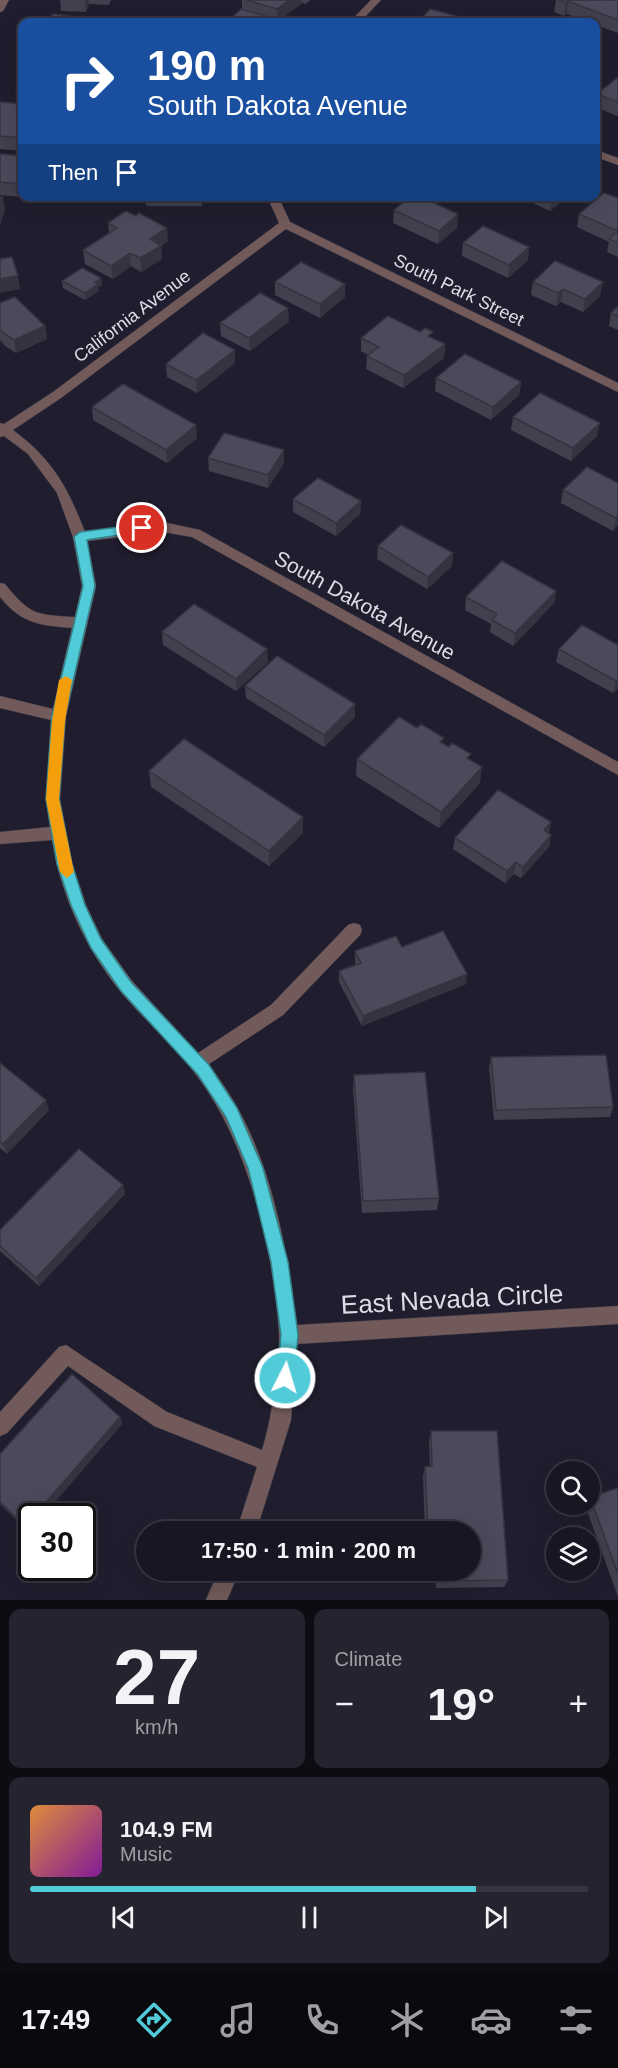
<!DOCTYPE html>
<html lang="en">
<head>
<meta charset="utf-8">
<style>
  body { margin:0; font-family:Helvetica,sans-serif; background:#25232f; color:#f1f3f6; height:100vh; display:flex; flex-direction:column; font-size:22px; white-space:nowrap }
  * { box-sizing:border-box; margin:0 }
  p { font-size:20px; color:#9f9fa5 }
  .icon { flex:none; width:33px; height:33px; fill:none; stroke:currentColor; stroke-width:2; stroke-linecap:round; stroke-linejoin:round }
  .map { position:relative; height:1600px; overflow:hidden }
  .panel { display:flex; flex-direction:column; gap:9px; padding:9px; background:#0d0c13; flex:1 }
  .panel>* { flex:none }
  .top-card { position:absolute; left:18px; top:18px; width:582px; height:183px; border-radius:12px; box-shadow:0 6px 24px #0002,0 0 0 2px #363540; background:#1a4fa0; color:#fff; overflow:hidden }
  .fabs { position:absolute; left:546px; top:1461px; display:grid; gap:12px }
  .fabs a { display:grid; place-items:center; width:54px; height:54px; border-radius:50%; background:#181622; box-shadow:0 6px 24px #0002,0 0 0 2px #363540; font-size:30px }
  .speed { position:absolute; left:18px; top:1503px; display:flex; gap:12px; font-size:30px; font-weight:700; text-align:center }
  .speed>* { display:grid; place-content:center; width:78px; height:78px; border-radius:50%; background:#181622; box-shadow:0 6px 24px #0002,0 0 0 2px #363540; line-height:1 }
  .speed .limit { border:3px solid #111; border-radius:9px; background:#fff; color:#111 }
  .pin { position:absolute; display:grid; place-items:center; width:51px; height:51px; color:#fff; margin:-26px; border:3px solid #fff; border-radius:50%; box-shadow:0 2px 6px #0007 }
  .me { position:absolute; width:66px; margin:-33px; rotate:5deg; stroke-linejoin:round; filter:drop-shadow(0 0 4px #0008) }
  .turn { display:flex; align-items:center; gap:21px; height:126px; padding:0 30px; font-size:27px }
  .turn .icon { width:78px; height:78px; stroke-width:2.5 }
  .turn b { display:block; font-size:42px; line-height:51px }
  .then { display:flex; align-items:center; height:57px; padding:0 30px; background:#0003; gap:12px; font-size:22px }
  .big { font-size:45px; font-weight:600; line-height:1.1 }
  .panel .card { flex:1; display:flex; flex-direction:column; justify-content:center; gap:9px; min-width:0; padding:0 21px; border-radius:12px; background:#25232f }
  .panel .dial { align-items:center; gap:0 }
  .dial b { font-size:78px; line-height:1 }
  .song { display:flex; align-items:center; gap:18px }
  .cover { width:72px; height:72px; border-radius:9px; background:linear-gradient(135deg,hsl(30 70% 55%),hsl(290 70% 35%)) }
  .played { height:6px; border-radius:3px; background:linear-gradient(90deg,#52cbd8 80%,#363540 80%) }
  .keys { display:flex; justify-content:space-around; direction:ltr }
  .heat { display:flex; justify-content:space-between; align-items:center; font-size:33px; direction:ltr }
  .panel .tiles { flex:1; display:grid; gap:9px; grid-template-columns:1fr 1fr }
  .card:last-child { grid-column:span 2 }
  .trip { position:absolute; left:136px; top:1521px; width:345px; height:60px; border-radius:30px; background:#181622; box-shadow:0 6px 24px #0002,0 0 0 2px #363540; font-weight:600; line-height:60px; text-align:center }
  .tab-bar { display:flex; height:96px; justify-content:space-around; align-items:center; background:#0a090e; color:#9f9fa5 }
  .tab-bar .icon { width:42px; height:42px }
  .tab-bar .current { color:#52cbd8 }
  .tab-bar b { font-size:27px; color:#f1f3f6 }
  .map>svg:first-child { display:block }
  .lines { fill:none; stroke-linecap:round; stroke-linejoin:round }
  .minor-casing { stroke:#3b3948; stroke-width:1 }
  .minor { fill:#715a59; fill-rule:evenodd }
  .wall { fill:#40404e }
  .shaded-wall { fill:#343440 }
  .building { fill:#4b4a5b; stroke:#343440; stroke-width:1.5 }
  .route { fill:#52cbd8; stroke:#35848c; stroke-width:1.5 }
  .slow { fill:#f59e0b }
  .labels { text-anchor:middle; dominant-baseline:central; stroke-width:6; stroke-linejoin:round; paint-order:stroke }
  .far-street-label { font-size:18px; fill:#dedde7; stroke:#201e2e }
  .street-label { font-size:21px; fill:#dedde7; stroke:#201e2e }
  .near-street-label { font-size:26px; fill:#dedde7; stroke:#201e2e }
</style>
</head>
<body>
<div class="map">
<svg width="618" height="1600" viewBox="0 0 618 1600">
  <rect width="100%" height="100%" fill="#201e2e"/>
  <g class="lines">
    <g class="minor-casing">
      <path id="minor" d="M0,0H9L3,11L0,12Z
        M371,0H381L360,22H350Z
        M596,150L618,158V165L596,157Z
        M267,196H278L290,222L618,383V392L286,229L61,398L13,430C53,460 67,486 85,532L163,522L200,530L618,762V775L192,537L163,532L87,541L96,586L66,716L60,799L72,864L86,905L102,939L132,981L198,1053L271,1005L348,925L354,923L360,925L362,930L360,935L283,1015L209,1064C218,1078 229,1092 237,1107C274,1173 287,1252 297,1325L618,1306V1324L297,1344L291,1420L256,1532H236L257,1467L154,1426L68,1366L7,1433L0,1436V1412L59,1347L66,1345L167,1412L262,1450C271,1421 274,1394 277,1365C278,1354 280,1343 279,1333C274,1250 248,1143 197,1076C175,1046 145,1021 121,992C85,948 61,895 52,840L0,844V832L50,827L46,799L51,720L0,708V696L53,709L72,628C39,625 22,624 0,597V583L5,584C30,615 36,615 75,617L82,586L73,537L57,493L28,454L4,436L0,437V423L4,424L53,392L279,223Z
        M219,1570H240L227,1600H206Z"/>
    </g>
    <use href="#minor" class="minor"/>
  </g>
  <path class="wall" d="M60,0H111L109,5L89,4L86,12L61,11Z
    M242,0H310L306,4L302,3L280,20V22H227L242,10Z
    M556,0H618V33L596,25V22H590L567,14L564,16L554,12Z
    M618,77V115L617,116L596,107V103L597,94Z
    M22,79V151L0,149V102L17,103L16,92Z
    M0,154L22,160V197L0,195Z
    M146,196H202V206H146Z
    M518,196H568L550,211Z
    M618,198V257L607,252L609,242L577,227L579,214Z
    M394,210L457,228L438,244L393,223Z
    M108,223L168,241L161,246L162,259L141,272L131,266L113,279L85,264L83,250L109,233Z
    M463,243L529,247L528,260L508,278L462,256Z
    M101,278L102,285L98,287L99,291L85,300L63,288L62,281Z
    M275,282L345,297L320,318L275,295Z
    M533,282L600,296L583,312L561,302L556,306L531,295Z
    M0,303L45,326L47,339L16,353L5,346L0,340Z
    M618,306V330L609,326L611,313Z
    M289,321L250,351L221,336L220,323Z
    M361,338H432L445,344L444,358L403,388L366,369L367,356L368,355L361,351Z
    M235,363L197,393L167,377L166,364Z
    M436,378L521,382L519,395L491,420L435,391Z
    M92,407L197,438L167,463L93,420Z
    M513,417L597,436L571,461L511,430Z
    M208,458L284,463L268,488L209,471Z
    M618,483V525L613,531L561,503L563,490Z
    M293,499L361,501L360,514L336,536L293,512Z
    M378,546L452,566L427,589L377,559Z
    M556,591L554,603L513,646L490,632L491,624L465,610L466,597Z
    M162,632L268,662L236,691L163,645Z
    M618,645V688L613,693L556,662L559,649Z
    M245,686L355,717L324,747L246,698Z
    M443,744L470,760L480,783L439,828L356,776L357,759Z
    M149,771L303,833L269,866L151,787Z
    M551,822L549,833L551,835L549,847L521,878L514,874L505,883L453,849L455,838Z
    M402,947L466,984L362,1026L339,982V971L356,965L355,962V951Z
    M491,1057L613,1107L610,1117L494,1120L489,1068Z
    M0,1063L49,1110L7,1154L0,1148Z
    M354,1075L439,1198L437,1210L362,1213L353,1089Z
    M123,1185L125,1194L39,1286L0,1251V1230Z
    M120,1417L122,1424L29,1532L0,1504V1454Z
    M431,1431L508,1580L504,1587L436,1588L435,1570H471V1532H425L423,1476L425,1467H430L429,1441Z
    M618,1488V1597L585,1505L590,1504V1497Z"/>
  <path class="shaded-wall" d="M85,0H88L89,4L86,12Z
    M289,0H302V3L277,22V9Z
    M568,1L567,14L564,16L566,3Z
    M22,156V172L18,164Z
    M22,177V197L20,184Z
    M554,196H568L550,211L552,198Z
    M3,197L5,210L0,226V205Z
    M458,214L457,228L438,244L439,231Z
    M167,228L168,241L161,246L162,259L141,272L140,258L150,239Z
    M529,247L528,260L508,278L509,265Z
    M130,253L131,266L113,279L111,266Z
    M18,276L20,289L0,293V279Z
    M101,278L102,285L98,287L99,291L85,300V293L95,282Z
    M603,282L600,296L583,312L585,299Z
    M345,284V297L320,318V304Z
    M563,289L561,302L556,306L558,293Z
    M288,308L289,321L250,351L249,338Z
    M45,326L47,339L16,353L14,340Z
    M445,344L444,358L403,388L404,375Z
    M235,350V363L197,393L196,380Z
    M521,382L519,395L491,420L493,407Z
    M600,423L597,436L571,461L573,448Z
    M196,425L197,438L167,463L166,450Z
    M284,450V463L268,488V475Z
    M361,501L360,514L336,536V523Z
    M618,515V525L613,531L616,518Z
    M453,553L452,566L427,589L428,577Z
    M556,591L554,603L513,646L515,633Z
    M267,649L268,662L236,691V679Z
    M618,679V688L613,693L616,681Z
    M355,704V717L324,747V735Z
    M482,767L480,783L439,828L441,812Z
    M303,817V833L269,866V851Z
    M551,822L549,834L544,830Z
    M551,835L549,847L521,878L523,867Z
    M516,862L514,874L505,883L507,871Z
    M467,974L466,984L362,1026L363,1016Z
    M46,1100L49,1110L7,1154L3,1144Z
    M123,1185L125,1194L39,1286L36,1278Z
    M120,1417L122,1424L42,1516H34Z
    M32,1519V1529L29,1532L25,1526Z"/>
  <path class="building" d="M246,0H289L277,9Z
    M558,0H618V20L568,1L566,3Z
    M241,9L280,20L278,22H227Z
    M430,9L478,22H418Z
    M53,14L79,17L76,22H48Z
    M618,77V102L597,94Z
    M22,79V92H16Z
    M0,102L22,104V138L0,136Z
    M0,154L22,156L18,164H22V177L20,184L0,182Z
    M604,193L618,198V243L609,239L618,231L579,214Z
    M411,196H419L458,214L439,231L394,210Z
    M0,197H3L0,205Z
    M126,211L136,216L139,213L167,228L150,239L161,246L140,258L130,253L111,266L83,250L117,228L108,223Z
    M483,226L529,247L509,265L463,243Z
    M12,257L18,276L0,279V259Z
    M555,261L603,282L585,299L563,289L558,293L533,282Z
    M301,262L345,284L320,304L275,282Z
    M82,268L101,278L95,282L98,284L85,293L62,281Z
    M260,293L288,308L249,338L220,323Z
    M15,297L45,326L14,340L0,330V303Z
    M618,306V316L611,313Z
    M388,316L420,332L425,328L433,332L428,336L445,344L404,375L367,356L379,347L361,338Z
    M203,333L235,350L196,380L166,364Z
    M465,354L521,382L493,407L436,378Z
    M123,384L196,425L166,450L92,407Z
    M540,393L600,423L573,448L513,417Z
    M224,433L284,450L268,475L208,458Z
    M587,467L618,483V515L616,518L563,490Z
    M318,478L361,501L336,523L293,499Z
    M401,525L453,553L428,577L378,546Z
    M502,561L556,591L515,633L492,620L497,614L466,597Z
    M194,604L267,649L236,679L162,632Z
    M582,625L618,645V679L616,681L559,649Z
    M277,656L355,704L324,735L245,686Z
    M399,717L417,728L421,724L444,738L440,742L449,747L452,743L471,754L467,758L482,767L441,812L357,759Z
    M184,739L303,817L269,851L149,771Z
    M498,790L551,822L544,830L551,835L523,867L516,862L507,871L455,838Z
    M443,931L467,974L363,1016L339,971L361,963L355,951L396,936L402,947Z
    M606,1055L613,1107L496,1110L491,1057Z
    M0,1063L46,1100L3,1144L0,1141Z
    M425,1072L439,1198L363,1201L354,1075Z
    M79,1149L123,1185L36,1278L0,1246V1230Z
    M72,1374L120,1417L34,1516H32V1519L25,1526L0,1502V1454Z
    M431,1431H497L508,1580L438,1581L437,1570H471V1532H428L425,1467L432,1466Z
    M618,1488V1574L590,1497Z"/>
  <path class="route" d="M142,524L146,525V531L87,540L95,586L65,716L59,799L72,864L85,905L101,939L131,982L209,1065L237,1108L263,1168L288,1262L298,1335L294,1378L291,1384L285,1386L279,1384L277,1378L281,1335L271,1262L248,1168L226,1117L198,1075L121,991L91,948L71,905L57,864L46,799L52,716L83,586L74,537L80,532Z"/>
  <path class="slow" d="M66,676L72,680L65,721L59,799L74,872L67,878L60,872L46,799L52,721L59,680Z"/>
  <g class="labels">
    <g class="far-street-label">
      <text transform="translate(459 290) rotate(26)">South Park Street</text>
      <text transform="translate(132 316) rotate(-37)">California Avenue</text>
    </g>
    <g class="street-label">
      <text transform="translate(365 605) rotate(29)">South Dakota Avenue</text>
    </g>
    <g class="near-street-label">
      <text transform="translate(452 1299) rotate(-3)">East Nevada Circle</text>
    </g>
  </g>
</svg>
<div class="fabs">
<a><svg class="icon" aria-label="search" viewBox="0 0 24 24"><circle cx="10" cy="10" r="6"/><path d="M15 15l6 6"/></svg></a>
<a><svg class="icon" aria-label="layers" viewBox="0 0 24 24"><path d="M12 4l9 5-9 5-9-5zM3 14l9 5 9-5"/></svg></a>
</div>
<div class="speed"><div class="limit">30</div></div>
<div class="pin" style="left:142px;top:528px;background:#d93025"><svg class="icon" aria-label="arrive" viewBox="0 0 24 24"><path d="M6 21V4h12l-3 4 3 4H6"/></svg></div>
<svg class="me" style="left:285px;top:1378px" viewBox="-20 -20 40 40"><circle r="17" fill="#52cbd8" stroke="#fff" stroke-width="3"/><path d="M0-11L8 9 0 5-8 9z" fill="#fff"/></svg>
<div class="trip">17:50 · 1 min · 200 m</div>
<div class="top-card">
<div class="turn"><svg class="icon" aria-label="right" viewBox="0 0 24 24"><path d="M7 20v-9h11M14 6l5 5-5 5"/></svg><div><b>190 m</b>South Dakota Avenue</div></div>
<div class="then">Then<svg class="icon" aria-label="arrive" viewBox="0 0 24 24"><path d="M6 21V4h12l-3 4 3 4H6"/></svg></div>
</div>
</div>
<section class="panel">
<div class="tiles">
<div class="card dial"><b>27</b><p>km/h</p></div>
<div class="card"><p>Climate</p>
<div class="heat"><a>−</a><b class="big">19°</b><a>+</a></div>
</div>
<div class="card">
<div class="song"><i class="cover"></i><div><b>104.9 FM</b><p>Music</p></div></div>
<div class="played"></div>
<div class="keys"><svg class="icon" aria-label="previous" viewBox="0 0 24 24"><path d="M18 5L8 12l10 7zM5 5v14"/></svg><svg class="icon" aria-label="pause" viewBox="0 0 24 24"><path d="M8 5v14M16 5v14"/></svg><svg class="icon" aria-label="next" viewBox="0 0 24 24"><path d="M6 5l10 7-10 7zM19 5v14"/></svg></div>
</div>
</div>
</section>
<nav class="tab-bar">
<b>17:49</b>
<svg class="icon current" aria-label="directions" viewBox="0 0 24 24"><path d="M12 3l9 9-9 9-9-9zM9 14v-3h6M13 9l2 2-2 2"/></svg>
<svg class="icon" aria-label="music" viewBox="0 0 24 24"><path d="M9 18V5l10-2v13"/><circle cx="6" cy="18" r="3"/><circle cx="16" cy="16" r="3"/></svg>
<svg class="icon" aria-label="phone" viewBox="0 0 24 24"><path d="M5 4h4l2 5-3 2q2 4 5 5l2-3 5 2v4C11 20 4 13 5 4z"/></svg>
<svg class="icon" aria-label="climate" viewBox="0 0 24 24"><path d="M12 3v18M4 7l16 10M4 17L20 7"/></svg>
<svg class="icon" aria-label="car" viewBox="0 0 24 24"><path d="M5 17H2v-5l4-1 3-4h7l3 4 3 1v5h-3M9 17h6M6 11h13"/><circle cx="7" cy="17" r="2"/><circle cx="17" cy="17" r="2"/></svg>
<svg class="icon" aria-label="filters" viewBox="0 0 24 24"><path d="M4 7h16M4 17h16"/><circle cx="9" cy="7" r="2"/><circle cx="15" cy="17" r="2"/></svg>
</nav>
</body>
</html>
